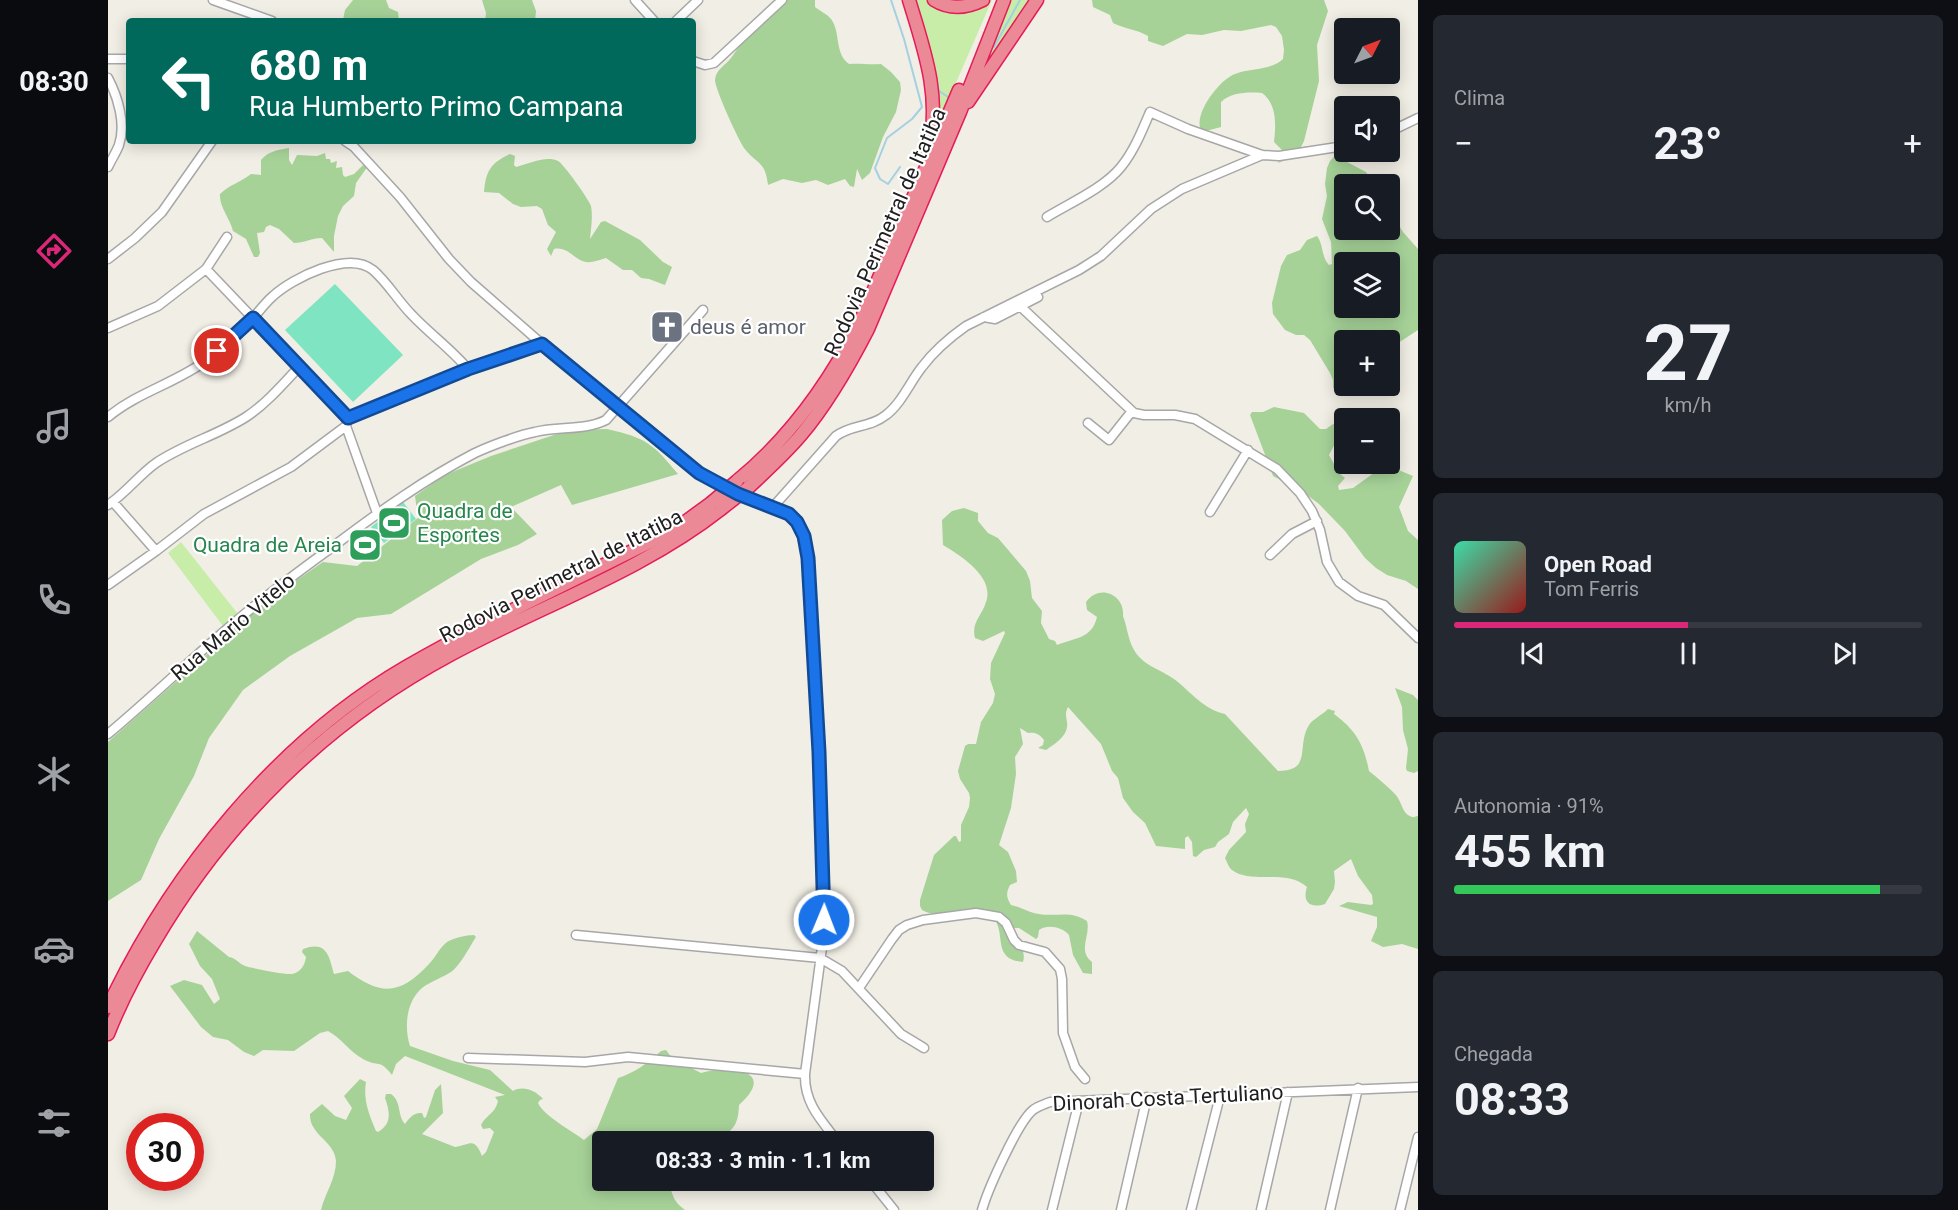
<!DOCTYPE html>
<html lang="pt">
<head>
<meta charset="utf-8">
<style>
  body { margin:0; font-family:Roboto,sans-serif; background:#242831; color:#f1f3f6; height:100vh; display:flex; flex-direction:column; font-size:22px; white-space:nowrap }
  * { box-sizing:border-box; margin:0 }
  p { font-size:20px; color:#9ea1a6 }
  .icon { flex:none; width:33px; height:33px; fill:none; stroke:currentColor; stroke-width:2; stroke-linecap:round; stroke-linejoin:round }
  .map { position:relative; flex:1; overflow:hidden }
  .sheet { display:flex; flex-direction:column; gap:15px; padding:15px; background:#0d0f14; width:540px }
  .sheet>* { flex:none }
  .guide { position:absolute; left:18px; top:18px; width:570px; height:126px; border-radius:6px; box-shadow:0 3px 15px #0003; background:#00695c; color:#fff; overflow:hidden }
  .needle { width:39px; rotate:48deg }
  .tools { position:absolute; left:1226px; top:18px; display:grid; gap:12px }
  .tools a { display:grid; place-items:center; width:66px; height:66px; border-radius:6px; background:#171b24; box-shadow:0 3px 15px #0003; font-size:30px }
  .speed { position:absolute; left:18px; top:1113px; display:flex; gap:12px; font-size:30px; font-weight:700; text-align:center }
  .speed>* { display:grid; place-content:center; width:78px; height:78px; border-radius:50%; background:#171b24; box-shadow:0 3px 15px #0003; line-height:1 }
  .speed .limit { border:9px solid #d22; background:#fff; color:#111 }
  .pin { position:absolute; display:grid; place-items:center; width:51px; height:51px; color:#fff; margin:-26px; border:3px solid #fff; border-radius:50%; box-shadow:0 2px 6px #0007 }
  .me { position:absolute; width:66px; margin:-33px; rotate:1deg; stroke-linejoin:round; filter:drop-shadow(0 0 4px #0008) }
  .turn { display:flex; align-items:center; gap:21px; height:126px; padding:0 24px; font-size:27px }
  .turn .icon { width:78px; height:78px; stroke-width:2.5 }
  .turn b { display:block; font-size:42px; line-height:51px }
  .big { font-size:45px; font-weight:700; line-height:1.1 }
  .sheet .tile { flex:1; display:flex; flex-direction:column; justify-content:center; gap:9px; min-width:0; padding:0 21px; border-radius:9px; background:#242831 }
  .sheet .dial { align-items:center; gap:0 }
  .dial b { font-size:78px; line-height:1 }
  .song { display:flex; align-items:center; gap:18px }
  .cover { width:72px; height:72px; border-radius:9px; background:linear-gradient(135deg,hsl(160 70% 55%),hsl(0 70% 35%)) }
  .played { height:6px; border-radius:3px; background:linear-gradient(90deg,#db2777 50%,#363941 50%) }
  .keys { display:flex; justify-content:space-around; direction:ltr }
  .heat { display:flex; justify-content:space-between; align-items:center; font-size:33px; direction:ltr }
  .charge { height:9px; border-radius:4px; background:linear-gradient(90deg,#34c759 91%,#363941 0) }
  .trip { position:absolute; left:484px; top:1131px; width:342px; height:60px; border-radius:6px; background:#171b24; box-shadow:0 3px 15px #0003; font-weight:700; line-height:60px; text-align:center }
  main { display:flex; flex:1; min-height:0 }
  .tabs { display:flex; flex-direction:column; width:108px; justify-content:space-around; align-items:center; background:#090b0e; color:#9ea1a6 }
  .tabs .icon { width:42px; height:42px }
  .tabs .selected { color:#db2777 }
  .tabs b { font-size:27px; color:#f1f3f6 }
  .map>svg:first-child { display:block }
  .grass { fill:#c7eda9 }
  .forest { fill:#a6d298; fill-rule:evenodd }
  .pitch { fill:#7fe4c2 }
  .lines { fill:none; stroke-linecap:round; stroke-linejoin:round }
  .stream { stroke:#a4d0e1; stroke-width:2 }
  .minor-casing { stroke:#a7a7a7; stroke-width:11 }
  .highway-casing { stroke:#e51c58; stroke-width:15 }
  .minor { stroke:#fff; stroke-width:8 }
  .highway { stroke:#ec8997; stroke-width:12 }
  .highway-bridge-casing { stroke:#e51c58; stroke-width:15; stroke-linecap:butt }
  .highway-bridge { stroke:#ec8997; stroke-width:12 }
  .route-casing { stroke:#114b97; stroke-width:15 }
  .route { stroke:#1a73e8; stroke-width:10 }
  .labels { text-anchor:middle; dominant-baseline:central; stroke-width:4.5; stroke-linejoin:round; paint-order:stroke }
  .street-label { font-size:21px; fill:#202020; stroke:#fff }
  .worship-label { font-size:21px; fill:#5b616d; stroke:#fff; text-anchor:start }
  .leisure-label { font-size:21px; fill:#27864d; stroke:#fff; text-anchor:start }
</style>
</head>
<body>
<main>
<nav class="tabs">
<b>08:30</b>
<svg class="icon selected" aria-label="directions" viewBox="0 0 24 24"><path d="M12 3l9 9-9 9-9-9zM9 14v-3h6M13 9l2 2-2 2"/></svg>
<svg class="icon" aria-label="music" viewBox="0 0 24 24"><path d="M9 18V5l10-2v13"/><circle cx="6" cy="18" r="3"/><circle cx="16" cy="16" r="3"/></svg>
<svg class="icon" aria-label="phone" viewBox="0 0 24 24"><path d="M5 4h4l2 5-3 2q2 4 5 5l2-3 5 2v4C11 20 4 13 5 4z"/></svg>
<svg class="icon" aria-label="climate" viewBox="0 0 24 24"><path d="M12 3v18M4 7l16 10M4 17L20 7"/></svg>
<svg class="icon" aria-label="car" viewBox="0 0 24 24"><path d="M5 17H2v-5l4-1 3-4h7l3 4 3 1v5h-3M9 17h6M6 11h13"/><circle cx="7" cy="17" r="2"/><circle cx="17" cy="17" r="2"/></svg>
<svg class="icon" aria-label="filters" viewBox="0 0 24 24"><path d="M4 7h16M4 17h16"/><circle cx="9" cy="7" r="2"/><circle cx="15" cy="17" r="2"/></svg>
</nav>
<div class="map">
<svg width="1310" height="1210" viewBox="0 0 1310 1210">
  <rect width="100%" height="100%" fill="#f1eee5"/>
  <path class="grass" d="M804,0H818L824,5L873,6L884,0L830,124Z
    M900,0H925L886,56L866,79Z
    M73,542L130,614L115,626L60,553Z"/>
  <path class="forest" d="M245,0H278L281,8L290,12L291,21C271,21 254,18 235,20L237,10Z
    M374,0H424L428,11L427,21H377L378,13Z
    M677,0H707V7C712,11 719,14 723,19C733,32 726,53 741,64C752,63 761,65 773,64L783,72L792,82L793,90L788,112L775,137L762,173L754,180L749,169L746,187L742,186L737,179L720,185L708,180L694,183L675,179L660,185C657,160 649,165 636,148C630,139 607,89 607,80C608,69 617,66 623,58C628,52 631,45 637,39C649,25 663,13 677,0Z
    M984,0H1216L1220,11L1209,45L1211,81L1196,141L1191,151L1185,157L1170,163L1176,152L1166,142C1168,125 1169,104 1154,93C1140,92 1124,92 1113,102V127L1098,131L1093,130C1085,114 1112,79 1127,74C1142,68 1162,71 1175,59L1176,50L1174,36L1168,27L1163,25L1133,31L1116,30L1094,35L1079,34L1055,46L1040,41V36C1028,29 1017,29 1005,23L1002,15L985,7Z
    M181,148V160L184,165L189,155L209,156L217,153L218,159H222L223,163L229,161L228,168L234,167L235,175L237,177L246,174L255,165L260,166L248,183L246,196L235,206L230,216L226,236V252L214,238C204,238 196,243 186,243L171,229L162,225L158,227L156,232L149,233L152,253L150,257H146L138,239L125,231C122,218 111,207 112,194C121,185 133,182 143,174L153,175V160C161,151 169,150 181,148Z
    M1233,149L1238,152L1237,156L1239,162L1258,172L1266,184H1236V230H1281V209L1295,232L1310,249V330L1281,349V340H1236V386H1244H1236L1228,390L1225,388V380L1222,373L1202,340L1196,335H1188L1177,330L1165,314L1164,303L1173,266L1179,255L1192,250L1199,240L1209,236C1216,245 1213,257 1221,265L1224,264L1223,242L1214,219L1219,196L1217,184L1219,168L1222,161ZM1236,262H1281V308H1236Z
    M402,154L407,156L406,165L408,167C420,164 438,155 450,161C455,163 482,201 483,206C485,217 483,228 482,239L493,222L497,221L532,240L555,262L564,267L557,285L541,279L533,278L524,270H515L498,258C491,260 484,263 478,262C466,260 460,246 446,249L443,256L439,249L448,232L440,225L434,209L429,206L413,207L405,204L391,193L376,192C378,170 383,163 402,154Z
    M1166,407L1196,413L1212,429H1218L1225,424L1231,427V436L1221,455L1231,473L1237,478L1230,486L1231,490L1245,488L1270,470L1293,471L1305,476L1291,507L1300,531L1310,540V589L1298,581L1279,575L1268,568L1257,558L1237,531L1211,504L1195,492L1165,476L1142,415L1144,412H1155Z
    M499,429C539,438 545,444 570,474L464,505L453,485L403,507L429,534L410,545L373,559L283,614L249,618L182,656L135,690L101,738L86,776L51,839L33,880L0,901V742L160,600L215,562L249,566L310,518L307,496L337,475L383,456L461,430Z
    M856,508L870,513V521L880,533L890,538L918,571L922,581L924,598L934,611L933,623L941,639L947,641L949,645C966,638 984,639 989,617L979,610L978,602C992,583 1017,595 1015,616C1019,626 1020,639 1025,648C1033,665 1052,669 1066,679C1082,691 1096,710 1117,714L1170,771C1205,771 1188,746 1201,725C1205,719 1214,715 1220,709L1227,711L1226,714C1248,730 1256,745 1261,771C1270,778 1279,786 1287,794C1293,800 1294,811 1300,815C1305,818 1305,817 1310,816V949L1294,944L1275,947L1263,941L1269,927V917L1231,906L1240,902L1263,905L1265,904L1264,895L1250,876L1243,859L1226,871L1227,882L1226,889L1217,904C1202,909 1194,902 1199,887C1178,868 1144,885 1124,870C1121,868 1119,862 1117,858L1121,850L1138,832L1137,824L1141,814L1138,808L1125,822L1121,834L1110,842L1107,847L1096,850L1088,857L1085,856L1084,842L1080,836L1077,838V849L1048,846L1037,823L1025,812L1015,798L1010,778L1004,771L993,744L960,707C957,713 958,715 959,722C961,735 948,743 938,750L930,748L935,745L936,740C931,734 928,732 920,733L912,728L915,744L907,757L908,774L903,808L891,845L900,852L908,871L909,882L902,885C898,893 898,897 903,905C913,907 921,913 931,914C950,917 962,910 979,921C983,936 969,950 984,962V974L975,973L965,955L961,935C954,927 940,924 931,930L930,937L928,939L911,928H906C907,941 919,948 915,962C879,959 904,926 878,912C858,901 834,922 814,910L812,906V900L826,855L846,836H848L851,842L853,841V825L861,807L862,798L861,793L852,779L850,771L857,746L860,744H868L873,722L885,703L887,694L882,679L883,663L897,633L896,631L875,641L867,638C863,622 874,616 878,602C887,577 853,556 835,545L834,520L844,511Z
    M1287,688L1305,695L1310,700V771L1306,773L1299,771L1298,768L1300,749L1295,730L1294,707Z
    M89,931L121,957C128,958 130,963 137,966C143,968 178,975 184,974C192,973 197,965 198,957L194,952L195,949C219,940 221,956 226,974L240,971C274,997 293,994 321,964C328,957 331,948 339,942C346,938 358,935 366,935L368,937C362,946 352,966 343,972C334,978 323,981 314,988C298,1002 296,1027 302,1046L345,1061L382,1070L405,1091C415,1085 428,1091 435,1099L432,1100L430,1103C436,1116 464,1131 476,1140L489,1129L510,1078C526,1073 540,1063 553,1051L558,1050L564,1058L593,1073C620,1065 671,1069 631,1105C630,1126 626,1128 610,1141L495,1142V1180L573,1181L566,1183L563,1190C566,1200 569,1204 577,1210H213C217,1193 228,1179 228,1161C227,1141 201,1135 202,1114L214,1104L227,1116L238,1120L244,1108L236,1096L252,1079L258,1082C255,1100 261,1114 268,1131L270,1132C284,1124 282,1112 277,1098L278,1094H283C294,1102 289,1115 297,1124C301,1118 306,1112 314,1113L316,1118L318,1117L327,1090L333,1084L335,1113L314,1134L347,1147C362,1145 366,1136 374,1156L378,1152L386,1132L382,1128L375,1129L373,1125C379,1114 387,1114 390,1101L387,1097L397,1095L297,1056L288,1064L284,1075C271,1058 271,1068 255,1059C242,1052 233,1038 220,1031L212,1033L186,1051L155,1050L146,1056L136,1052L120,1040L105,1037L93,1027L62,986L76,980L94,985L106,1004L112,999L104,979L92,966L81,944Z"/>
  <path class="pitch" d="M227,284L295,355L245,402L177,330Z
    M295,502L308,519L276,543L263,527Z
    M261,529L273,545L252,561L241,545Z"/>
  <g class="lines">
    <path class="stream" d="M783,0L796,39L814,107L804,119L779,138L767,168L772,179L780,184L792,167
      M886,47L912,0
      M829,84L831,91L840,97"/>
    <g class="minor-casing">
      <path id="minor" d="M105,0L164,21
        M527,0L546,21
        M568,21L590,0
        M0,59H21
        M585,61L597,65L606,63L674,0
        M0,78C10,97 18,124 11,145C8,153 3,160 0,167
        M1281,132L1310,118
        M237,141L246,147L292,197L341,259L363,282L434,344L591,473L630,494L681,514L689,522L696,536L700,558L711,752L717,900L715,940L697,1074L520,1057L477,1062L360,1058
        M939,217C962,203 996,188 1013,167C1026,151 1034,131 1042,112L1080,129L1154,155L1171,156L1236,146
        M0,259L27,238L54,212L104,141
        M98,269L240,418
        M912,306L1026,413L1036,415H1067L1087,419L1169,469L1192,493L1204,511L1212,530L1219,562L1231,582L1250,596L1276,605L1310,638
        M876,317L887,319L930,297
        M0,328L50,306L98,269L119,237
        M0,417C30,392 68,383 99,360C116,347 132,332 146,317C152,310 158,302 165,296C185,278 240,250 265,270C280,283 290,301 304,315C322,334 343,349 360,369
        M980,423L1001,440L1024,411
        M238,426L269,513
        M5,502L48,551
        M0,505C18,493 31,475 48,463C76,444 110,435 138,417C158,404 175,384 191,367
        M665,507L728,436C744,424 762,428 778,415C793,404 802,382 814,367C826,351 841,338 858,326L971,270L993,256L1043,209L1074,189L1154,155
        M1102,512L1140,450
        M1162,555L1184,534L1209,521
        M0,585L48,551L96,514L183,467L238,426L240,418L360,369L434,344
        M0,734C43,698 83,659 126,623C158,595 193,570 227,545C272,511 317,479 367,453C382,446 411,435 427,432C451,426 476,431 498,420L595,310
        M468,935L712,958L734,971L793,1034L816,1048
        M751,988L784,939L791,930L799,925L815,920L868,913L891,917L898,923L906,940L911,945L937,952L952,969L954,979L955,1033L967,1067L977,1079
        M697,1074C696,1103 713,1120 730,1142
        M762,1180L786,1210
        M874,1210C880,1189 910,1122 925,1110C930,1106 937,1104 942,1102L1310,1087
        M944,1210L971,1101
        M1013,1210L1039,1097
        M1083,1210L1112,1096
        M1153,1210L1180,1092
        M1222,1210L1250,1088
        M1292,1210L1310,1137"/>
    </g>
    <g class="highway-casing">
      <path id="highway" d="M801,0C816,49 834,98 820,151
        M826,0C842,10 859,8 875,0
        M860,102L929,0
        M629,481C683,437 721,383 752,322L851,90
        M640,488C658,471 677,454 693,435C720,403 741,366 760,329L852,112L896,0
        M0,1007C63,873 169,742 298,667C376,622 459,584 540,543L577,522L603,503
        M0,1034C13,1001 29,971 47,941C118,820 219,721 342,655C432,606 533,572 613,509"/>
    </g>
    <use href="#minor" class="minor"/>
    <use href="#highway" class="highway"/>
    <g class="highway-bridge-casing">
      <path id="highway-bridge" d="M603,503L629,481
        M613,509L640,488"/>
    </g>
    <use href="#highway-bridge" class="highway-bridge"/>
  </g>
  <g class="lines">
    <g class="route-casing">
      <path id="route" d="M109,351L145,318L240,418L360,369L434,344L591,473L630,494L681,514L689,522L696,536L700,558L711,752L716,920"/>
    </g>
    <use href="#route" class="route"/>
  </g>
  <defs>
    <g id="church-square" transform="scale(1.725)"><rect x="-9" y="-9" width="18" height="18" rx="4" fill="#6b7280" stroke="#fff"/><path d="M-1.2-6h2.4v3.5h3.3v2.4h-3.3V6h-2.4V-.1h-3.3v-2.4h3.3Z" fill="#fff"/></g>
    <g id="stadium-square" transform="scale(1.725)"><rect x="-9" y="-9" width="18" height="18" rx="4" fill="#2e9e5b" stroke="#fff"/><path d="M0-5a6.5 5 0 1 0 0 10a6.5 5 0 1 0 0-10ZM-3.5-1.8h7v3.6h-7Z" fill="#fff"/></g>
  </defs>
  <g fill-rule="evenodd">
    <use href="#church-square" x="559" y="327"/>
    <use href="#stadium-square" x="286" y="523"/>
    <use href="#stadium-square" x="257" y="545"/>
  </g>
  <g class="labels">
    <g class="street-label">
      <text transform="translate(777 232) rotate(-66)">Rodovia Perimetral de Itatiba</text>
      <text transform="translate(453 576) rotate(-27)">Rodovia Perimetral de Itatiba</text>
      <text transform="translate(125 627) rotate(-40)">Rua Mario Vitelo</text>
      <text transform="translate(1060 1098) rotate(-3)">Dinorah Costa Tertuliano</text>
    </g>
    <g class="worship-label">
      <text x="582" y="327">deus é amor</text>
    </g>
    <g class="leisure-label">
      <text x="309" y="511">Quadra de<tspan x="309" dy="24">Esportes</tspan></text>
      <text x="234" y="545" text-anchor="end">Quadra de Areia</text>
    </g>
  </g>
</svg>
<div class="tools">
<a><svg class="needle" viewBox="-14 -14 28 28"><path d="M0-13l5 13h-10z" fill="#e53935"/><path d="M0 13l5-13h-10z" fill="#9ea1a6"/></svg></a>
<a><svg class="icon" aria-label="sound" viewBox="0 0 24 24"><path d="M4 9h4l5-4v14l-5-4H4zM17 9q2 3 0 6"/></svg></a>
<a><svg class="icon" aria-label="search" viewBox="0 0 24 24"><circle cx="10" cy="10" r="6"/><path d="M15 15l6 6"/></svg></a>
<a><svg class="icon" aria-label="layers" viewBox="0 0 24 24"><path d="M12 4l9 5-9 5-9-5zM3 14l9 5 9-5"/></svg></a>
<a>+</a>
<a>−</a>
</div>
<div class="speed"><div class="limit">30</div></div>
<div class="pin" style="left:109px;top:351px;background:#d93025"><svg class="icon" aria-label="arrive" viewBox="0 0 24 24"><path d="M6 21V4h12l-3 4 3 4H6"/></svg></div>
<svg class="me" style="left:716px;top:920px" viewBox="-20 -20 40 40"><circle r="17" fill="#1a73e8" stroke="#fff" stroke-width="3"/><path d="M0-11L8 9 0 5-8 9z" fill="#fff"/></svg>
<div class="trip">08:33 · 3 min · 1.1 km</div>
<div class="guide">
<div class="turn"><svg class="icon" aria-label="left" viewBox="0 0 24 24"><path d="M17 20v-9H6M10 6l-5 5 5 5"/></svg><div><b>680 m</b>Rua Humberto Primo Campana</div></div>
</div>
</div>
<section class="sheet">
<div class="tile"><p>Clima</p>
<div class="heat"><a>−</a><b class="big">23°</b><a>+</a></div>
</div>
<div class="tile dial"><b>27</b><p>km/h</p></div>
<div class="tile">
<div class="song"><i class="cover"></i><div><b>Open Road</b><p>Tom Ferris</p></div></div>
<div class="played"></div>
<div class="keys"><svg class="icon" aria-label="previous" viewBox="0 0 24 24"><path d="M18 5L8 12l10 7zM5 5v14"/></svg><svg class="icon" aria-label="pause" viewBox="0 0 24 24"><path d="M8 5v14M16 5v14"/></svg><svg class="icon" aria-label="next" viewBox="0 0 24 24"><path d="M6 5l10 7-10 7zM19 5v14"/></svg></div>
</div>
<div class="tile"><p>Autonomia · 91%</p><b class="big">455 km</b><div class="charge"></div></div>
<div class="tile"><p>Chegada</p><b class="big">08:33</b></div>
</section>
</main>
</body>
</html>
